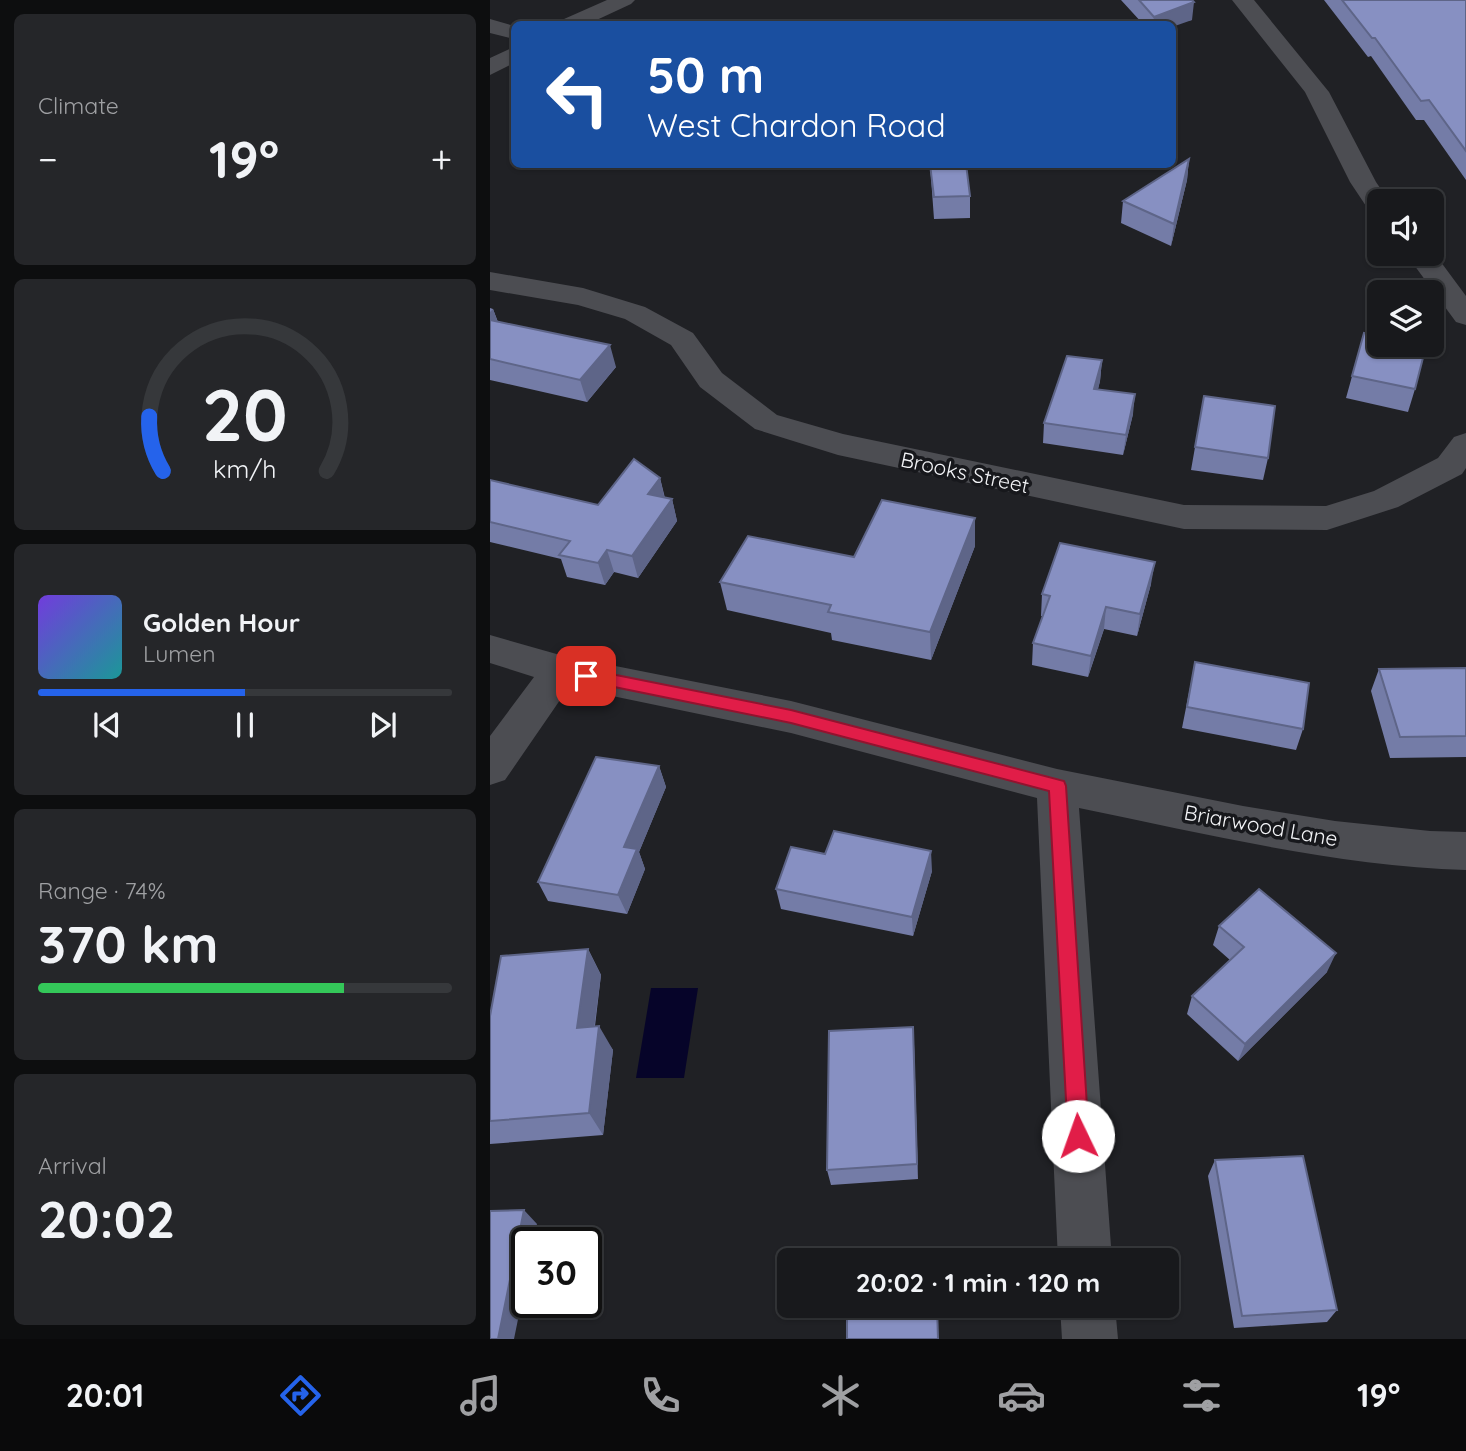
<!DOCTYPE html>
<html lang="en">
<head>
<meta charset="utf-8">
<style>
  body { margin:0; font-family:Quicksand,sans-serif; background:#252629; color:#f1f3f6; height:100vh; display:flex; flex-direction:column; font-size:26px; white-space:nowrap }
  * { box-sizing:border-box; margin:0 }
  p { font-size:23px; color:#9fa0a3 }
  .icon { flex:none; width:38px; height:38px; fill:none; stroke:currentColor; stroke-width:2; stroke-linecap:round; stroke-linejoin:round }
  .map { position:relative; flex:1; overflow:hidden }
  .panel { display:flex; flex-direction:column; gap:14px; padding:14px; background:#0d0e0f; width:490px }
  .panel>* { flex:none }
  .hud { position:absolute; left:21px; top:21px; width:665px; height:147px; border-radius:10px; box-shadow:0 2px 5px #0004,0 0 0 2px #36383b; background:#1a4fa0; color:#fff; overflow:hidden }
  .buttons { position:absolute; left:877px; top:189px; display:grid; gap:14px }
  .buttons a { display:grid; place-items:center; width:77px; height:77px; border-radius:10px; background:#18191c; box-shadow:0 2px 5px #0004,0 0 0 2px #36383b; font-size:35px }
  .speed { position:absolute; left:21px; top:1227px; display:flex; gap:14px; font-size:35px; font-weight:700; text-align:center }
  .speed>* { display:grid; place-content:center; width:91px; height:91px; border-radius:50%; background:#18191c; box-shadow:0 2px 5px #0004,0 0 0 2px #36383b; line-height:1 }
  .speed .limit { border:4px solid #111; border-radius:10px; background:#fff; color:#111 }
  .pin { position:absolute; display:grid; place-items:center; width:60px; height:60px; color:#fff; margin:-30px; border-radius:14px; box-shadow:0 4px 10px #0006 }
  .me { position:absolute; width:77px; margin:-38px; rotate:357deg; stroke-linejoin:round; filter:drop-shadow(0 0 5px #0008) }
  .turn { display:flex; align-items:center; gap:24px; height:147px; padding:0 21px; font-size:32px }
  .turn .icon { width:91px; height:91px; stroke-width:2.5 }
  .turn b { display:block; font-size:49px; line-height:60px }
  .big { font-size:52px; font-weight:800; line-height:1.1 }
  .panel .tile { flex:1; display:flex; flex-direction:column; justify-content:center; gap:10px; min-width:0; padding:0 24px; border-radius:10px; background:#252629 }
  .panel .dial { align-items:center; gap:0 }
  .dial svg { height:182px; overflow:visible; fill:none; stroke:#36383b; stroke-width:7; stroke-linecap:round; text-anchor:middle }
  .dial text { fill:#f1f3f6; stroke:none }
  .song { display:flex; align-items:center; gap:21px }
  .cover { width:84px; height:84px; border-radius:10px; background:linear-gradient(135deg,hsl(260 70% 55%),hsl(180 70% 35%)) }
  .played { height:7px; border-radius:4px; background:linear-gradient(90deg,#2563eb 50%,#36383b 50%) }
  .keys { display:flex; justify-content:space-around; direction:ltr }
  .heat { display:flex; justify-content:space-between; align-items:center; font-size:38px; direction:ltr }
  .charge { height:10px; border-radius:5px; background:linear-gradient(90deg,#34c759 74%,#36383b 0) }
  .trip { position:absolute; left:287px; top:1248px; width:402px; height:70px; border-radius:10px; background:#18191c; box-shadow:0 2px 5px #0004,0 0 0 2px #36383b; font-weight:800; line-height:70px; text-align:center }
  .dock { display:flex; height:112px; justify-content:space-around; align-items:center; background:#0a0a0b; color:#9fa0a3 }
  .dock .icon { width:49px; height:49px }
  .dock .on { color:#2563eb }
  .dock b { font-size:32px; color:#f1f3f6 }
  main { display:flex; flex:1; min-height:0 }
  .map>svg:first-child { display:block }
  .water { fill:#060429 }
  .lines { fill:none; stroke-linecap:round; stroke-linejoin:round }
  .minor { fill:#4c4d52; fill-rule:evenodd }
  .wall { fill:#747ca7 }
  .shaded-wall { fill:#5e6588 }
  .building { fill:#8790c2; stroke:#5e6588; stroke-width:2 }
  .route { fill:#e11d48; stroke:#92132f; stroke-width:2 }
  .labels { text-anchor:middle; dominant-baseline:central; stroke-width:7; stroke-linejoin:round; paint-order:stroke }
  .street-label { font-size:21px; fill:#f3f4f7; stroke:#17181c }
</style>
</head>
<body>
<main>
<section class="panel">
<div class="tile"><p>Climate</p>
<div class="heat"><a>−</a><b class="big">19°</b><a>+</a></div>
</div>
<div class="tile dial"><svg viewBox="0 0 100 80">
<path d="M14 69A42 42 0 1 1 86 69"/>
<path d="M14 69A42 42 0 0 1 8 45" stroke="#2563eb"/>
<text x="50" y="56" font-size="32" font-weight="700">20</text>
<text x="50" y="72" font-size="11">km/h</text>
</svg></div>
<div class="tile">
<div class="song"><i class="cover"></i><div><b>Golden Hour</b><p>Lumen</p></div></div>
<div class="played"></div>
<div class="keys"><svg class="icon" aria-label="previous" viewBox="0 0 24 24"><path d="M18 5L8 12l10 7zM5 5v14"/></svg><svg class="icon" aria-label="pause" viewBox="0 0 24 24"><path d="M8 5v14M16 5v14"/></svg><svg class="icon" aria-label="next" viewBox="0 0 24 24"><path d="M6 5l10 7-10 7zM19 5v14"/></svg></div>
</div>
<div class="tile"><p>Range · 74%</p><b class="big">370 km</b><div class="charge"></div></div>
<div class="tile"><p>Arrival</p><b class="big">20:02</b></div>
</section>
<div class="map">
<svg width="976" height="1339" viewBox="0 0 976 1339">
  <rect width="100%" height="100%" fill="#202125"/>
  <path class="water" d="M161,988H208L194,1078H146Z"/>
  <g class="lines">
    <path class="minor" d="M117,0H145L141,4L98,24H71L74,19Z
      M742,0H764L839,92L886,182L899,201H889V214L880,212L860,182L815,92Z
      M0,19L24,26V39L0,33Z
      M24,47V63L0,75V58Z
      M942,250L976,296V325L966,322L916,254H942Z
      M0,272L93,288L155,307L203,333L232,373L287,415L353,434L694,505L836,506L884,491L948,458L964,437L976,433V468L972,474L908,507L837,530L694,529L348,455L265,429L210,387L181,345L135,319L88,305L0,290Z
      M0,635L70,655L301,701L567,769L753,806L845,821L940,831L976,832V870C845,866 717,834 589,808L622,1260H568L547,798L301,733L79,687L15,780L0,785V736L44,677L0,663Z
      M570,1306H625L628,1339H572Z"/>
  </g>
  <path class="wall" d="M631,0H702V20L682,24H653Z
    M834,0H976V180L934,120H926L881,56L878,57Z
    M699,159L697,180L681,246L631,223L633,201Z
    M440,164L480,196V218L444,219Z
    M0,308L3,309L8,322L126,367L97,402L0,380Z
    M874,333L925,389L918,412L856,398Z
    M612,360L610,381L608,389L643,414L633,455L553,443L554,423Z
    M714,396L778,458L773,480L701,470Z
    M170,478L175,498L182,499L187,521L148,578L124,572L115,585L77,577L71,559L0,542V480L108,505Z
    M485,546L441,660L342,640L341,633L237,610L230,582L364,557Z
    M661,584L647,636L614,629L598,677L542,665L543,643L553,616H551L552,594Z
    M705,662L813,729L806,750L692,728Z
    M976,668V757L900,758L881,691L889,669Z
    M169,766L176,787L149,852L155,869L137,914L58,901L48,882Z
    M335,854L442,871L423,936L291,909L286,889Z
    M729,926L837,972L748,1061L697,1014L702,996L740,960L723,945Z
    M98,949L111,975L105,1026L123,1050L113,1135L0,1144V1016Z
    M424,1044L428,1179L341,1185L337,1170Z
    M725,1160L847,1310L837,1322L744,1328L718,1176Z"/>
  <path class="shaded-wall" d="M704,2L702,20L682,27V24H663L664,17Z
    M699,159L697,180L681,246L684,224Z
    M3,309L11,331L0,338V312Z
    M120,345L126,367L97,402L90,380Z
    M612,360L610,381L603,409L604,389Z
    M645,394L643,414L633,455L636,435Z
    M170,478L175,500L158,494Z
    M182,499L187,521L148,578L142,556Z
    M485,518V546L441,660L440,632Z
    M117,550L124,572L115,585L108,563Z
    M665,562L661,584L647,636L650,614Z
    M616,607L614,629L598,677L601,656Z
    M169,766L176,787L149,852L155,869L137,914L128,895L134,847Z
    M441,851L442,871L423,936L422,917Z
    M98,949L111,975L101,1052L87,1028Z
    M846,953L837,972L748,1061L755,1044Z
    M109,1026L123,1050L113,1135L99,1113Z
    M423,1027L424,1044L428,1179L427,1164Z
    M34,1210L47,1224L43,1242H37V1275L24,1339H8Z"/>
  <path class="building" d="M649,0H702L704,2L664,17Z
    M852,0H976V151L939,100L931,101L885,38H882Z
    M699,159L684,224L633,201Z
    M440,164H476L480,196L444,197Z
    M0,320L120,345L90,380L0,359Z
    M874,333L889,336V345L936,346L925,389L862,376Z
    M577,356L612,360L604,389L645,394L636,435L554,423Z
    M714,396L785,406L778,458L705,447Z
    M144,459L170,478L158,494L182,499L142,556L117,550L108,563L69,555L80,541L0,522V480L108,505Z
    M392,500L485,518L440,632L338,612L341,605L230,582L258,536L364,557Z
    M570,543L665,562L650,614L616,607L601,656L543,643L560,596L552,594Z
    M705,662L819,683L813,729L697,707Z
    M976,668V736L910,737L889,669Z
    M106,757L169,766L134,847L147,849L128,895L48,882Z
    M344,831L441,851L422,917L286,889L301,847L335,854Z
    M769,889L846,953L755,1044L702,996L754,947L729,926Z
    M98,949L87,1028L109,1026L99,1113L0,1121V1016L11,956Z
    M423,1027L427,1164L337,1170L339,1031Z
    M813,1156L847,1310L752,1316L725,1160Z
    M34,1210L8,1339H0V1211Z
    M357,1306H447L448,1339H357Z"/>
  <path class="route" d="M96,669L301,710L574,781L576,786L599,1136L596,1143L588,1146L581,1143L578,1136L559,791L301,723L90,680L88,676Z"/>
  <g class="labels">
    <g class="street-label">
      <text transform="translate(475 472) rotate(12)">Brooks Street</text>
      <text transform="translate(771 825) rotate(10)">Briarwood Lane</text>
    </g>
  </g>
</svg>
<div class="buttons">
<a><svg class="icon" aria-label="sound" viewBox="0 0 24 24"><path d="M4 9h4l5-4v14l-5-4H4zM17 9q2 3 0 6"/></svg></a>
<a><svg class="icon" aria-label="layers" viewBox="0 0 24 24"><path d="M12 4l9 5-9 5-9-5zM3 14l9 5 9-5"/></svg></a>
</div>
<div class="speed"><div class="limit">30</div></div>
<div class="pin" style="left:96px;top:676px;background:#d93025"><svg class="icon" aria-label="arrive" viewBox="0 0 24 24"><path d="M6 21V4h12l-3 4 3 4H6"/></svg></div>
<svg class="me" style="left:588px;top:1136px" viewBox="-20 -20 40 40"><circle r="19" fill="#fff"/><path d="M0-13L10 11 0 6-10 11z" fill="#e11d48"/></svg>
<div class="trip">20:02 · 1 min · 120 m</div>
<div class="hud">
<div class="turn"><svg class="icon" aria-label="left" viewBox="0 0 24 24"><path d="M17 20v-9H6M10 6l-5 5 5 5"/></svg><div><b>50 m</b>West Chardon Road</div></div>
</div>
</div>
</main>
<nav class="dock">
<b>20:01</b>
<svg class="icon on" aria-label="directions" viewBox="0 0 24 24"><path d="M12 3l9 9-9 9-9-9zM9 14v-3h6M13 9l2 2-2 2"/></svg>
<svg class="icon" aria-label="music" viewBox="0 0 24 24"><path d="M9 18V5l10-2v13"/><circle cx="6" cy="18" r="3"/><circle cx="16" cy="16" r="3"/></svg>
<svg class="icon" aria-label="phone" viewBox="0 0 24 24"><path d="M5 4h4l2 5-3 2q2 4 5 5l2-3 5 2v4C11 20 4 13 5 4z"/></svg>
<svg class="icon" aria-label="climate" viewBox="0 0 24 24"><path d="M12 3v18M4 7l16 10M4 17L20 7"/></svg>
<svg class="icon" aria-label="car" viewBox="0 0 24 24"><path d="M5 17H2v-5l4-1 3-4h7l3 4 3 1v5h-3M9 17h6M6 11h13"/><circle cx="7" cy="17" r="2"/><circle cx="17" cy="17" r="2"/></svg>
<svg class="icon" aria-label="filters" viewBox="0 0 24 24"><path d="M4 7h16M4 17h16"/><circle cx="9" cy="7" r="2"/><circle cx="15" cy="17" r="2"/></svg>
<b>19°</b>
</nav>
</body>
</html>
